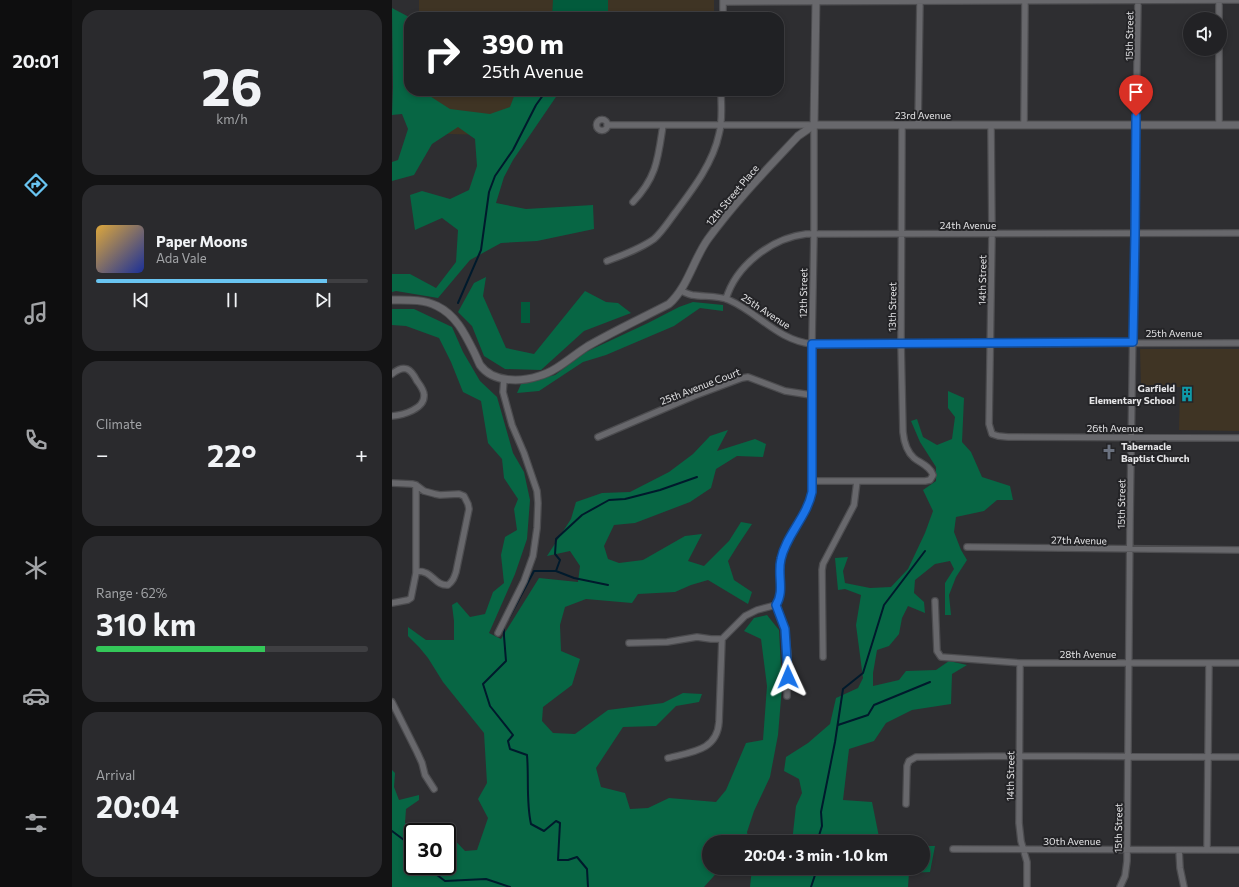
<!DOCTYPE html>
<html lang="en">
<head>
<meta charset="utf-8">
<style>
  body { margin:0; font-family:Commissioner,sans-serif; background:#2a2a2d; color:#f1f3f6; height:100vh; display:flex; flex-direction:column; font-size:15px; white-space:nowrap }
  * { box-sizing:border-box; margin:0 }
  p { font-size:13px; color:#a2a4a7 }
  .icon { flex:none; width:22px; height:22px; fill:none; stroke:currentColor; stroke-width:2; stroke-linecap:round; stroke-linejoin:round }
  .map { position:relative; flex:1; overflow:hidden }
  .sheet { display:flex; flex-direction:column; gap:10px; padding:10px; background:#131314; width:320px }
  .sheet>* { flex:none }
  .banner { position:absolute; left:12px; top:12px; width:380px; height:84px; border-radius:16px; box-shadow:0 2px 6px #0003,0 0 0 1px #3f3f42; background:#202124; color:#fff; overflow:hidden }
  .fabs { position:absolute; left:791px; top:12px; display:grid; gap:8px }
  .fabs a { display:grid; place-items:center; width:44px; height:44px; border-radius:50%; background:#222225; box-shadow:0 2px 6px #0003,0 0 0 1px #3f3f42; font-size:20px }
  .speed { position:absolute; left:12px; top:823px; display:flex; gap:8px; font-size:20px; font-weight:700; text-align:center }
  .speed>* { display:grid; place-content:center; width:52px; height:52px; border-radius:50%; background:#222225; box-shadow:0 2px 6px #0003,0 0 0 1px #3f3f42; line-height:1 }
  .speed .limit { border:2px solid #111; border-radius:6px; background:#fff; color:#111 }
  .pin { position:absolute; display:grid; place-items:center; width:34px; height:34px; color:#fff; margin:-41px -17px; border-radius:50% 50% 50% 0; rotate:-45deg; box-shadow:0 0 4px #0007 }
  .pin .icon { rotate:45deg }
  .me { position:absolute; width:44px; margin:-22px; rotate:359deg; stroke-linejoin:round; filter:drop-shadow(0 0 3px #0008) }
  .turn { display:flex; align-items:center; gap:14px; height:84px; padding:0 12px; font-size:18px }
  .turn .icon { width:52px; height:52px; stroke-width:2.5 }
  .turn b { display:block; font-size:28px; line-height:34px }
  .big { font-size:30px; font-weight:700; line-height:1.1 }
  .sheet .card { flex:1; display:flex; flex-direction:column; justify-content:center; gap:6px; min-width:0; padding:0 14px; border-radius:16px; background:#2a2a2d }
  .sheet .dial { align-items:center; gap:0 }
  .dial b { font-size:52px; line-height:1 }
  .song { display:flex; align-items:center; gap:12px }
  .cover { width:48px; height:48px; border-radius:6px; background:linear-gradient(135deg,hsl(40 70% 55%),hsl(230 70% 35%)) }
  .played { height:4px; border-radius:2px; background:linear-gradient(90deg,#69c4f1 85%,#3f3f42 85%) }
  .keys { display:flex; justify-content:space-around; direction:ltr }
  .heat { display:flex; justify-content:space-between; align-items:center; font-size:22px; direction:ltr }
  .charge { height:6px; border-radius:3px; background:linear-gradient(90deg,#34c759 62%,#3f3f42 0) }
  .trip { position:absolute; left:310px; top:835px; width:228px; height:40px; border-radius:20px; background:#222225; box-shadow:0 2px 6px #0003,0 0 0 1px #3f3f42; font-weight:700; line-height:40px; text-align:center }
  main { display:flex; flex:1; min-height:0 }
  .tab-bar { display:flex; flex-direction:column; width:72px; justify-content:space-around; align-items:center; background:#0e0e0f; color:#a2a4a7 }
  .tab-bar .icon { width:28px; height:28px }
  .tab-bar .selected { color:#69c4f1 }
  .tab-bar b { font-size:18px; color:#f1f3f6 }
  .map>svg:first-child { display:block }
  .education { fill:#3f3424 }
  .green { fill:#025b3c }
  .forest { fill:#076644 }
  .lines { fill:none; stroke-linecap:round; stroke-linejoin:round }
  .stream { stroke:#001a2c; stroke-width:2 }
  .minor-casing { stroke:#4c4c4f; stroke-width:8 }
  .tertiary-casing { stroke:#4c4c4f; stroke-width:9 }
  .minor { stroke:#68686c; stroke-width:5.5 }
  .tertiary { stroke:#68686c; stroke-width:7 }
  .route-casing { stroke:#114b97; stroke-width:10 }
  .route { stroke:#1a73e8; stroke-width:7 }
  .labels { text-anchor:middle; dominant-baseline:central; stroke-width:4; stroke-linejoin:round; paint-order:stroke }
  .street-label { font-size:10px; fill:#e5e5e7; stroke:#242427 }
  .poi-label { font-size:10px; font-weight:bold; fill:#e5e5e7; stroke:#242427; text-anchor:end }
</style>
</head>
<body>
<main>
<nav class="tab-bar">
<b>20:01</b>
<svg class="icon selected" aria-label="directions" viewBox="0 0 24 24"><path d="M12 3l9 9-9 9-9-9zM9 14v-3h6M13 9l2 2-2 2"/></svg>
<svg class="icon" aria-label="music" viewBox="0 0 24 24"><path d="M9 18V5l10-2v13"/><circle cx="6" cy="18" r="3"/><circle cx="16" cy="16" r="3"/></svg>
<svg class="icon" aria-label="phone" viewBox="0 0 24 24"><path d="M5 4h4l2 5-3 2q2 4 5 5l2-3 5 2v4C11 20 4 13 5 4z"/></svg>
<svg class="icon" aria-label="climate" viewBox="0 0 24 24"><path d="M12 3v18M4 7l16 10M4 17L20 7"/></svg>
<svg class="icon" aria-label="car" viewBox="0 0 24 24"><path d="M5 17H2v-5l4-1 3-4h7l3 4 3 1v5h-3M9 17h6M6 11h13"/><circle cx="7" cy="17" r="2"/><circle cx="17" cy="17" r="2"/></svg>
<svg class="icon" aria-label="filters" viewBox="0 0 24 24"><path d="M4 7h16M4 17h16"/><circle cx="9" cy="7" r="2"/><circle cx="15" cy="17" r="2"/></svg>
</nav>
<section class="sheet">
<div class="card dial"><b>26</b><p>km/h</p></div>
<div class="card">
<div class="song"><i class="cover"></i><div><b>Paper Moons</b><p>Ada Vale</p></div></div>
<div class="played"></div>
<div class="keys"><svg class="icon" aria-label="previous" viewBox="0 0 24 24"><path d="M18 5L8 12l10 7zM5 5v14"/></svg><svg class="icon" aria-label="pause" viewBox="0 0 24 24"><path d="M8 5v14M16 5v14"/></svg><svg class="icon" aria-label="next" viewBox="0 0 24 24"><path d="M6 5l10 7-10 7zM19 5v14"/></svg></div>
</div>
<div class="card"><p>Climate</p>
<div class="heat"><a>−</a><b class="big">22°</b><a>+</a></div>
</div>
<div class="card"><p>Range · 62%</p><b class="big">310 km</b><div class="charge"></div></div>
<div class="card"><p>Arrival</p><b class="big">20:04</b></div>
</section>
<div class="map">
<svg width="847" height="887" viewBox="0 0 847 887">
  <rect width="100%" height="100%" fill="#2e2e31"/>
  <path class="education" d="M27,0H322V17H27Z
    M26,91H150L124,136L25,133Z
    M748,349H847V431L787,430L788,387H749Z"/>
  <path class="green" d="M161,0H216V17H160Z
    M129,302H138V323H129Z"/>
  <path class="forest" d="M0,8L17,17V91H30L58,109L98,114L118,107L124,91H168L121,160L112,177L104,203L134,209L201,205L202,229L145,241L109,243L78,260L46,298L4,291L0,292V274H18L44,288L64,262L66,230L50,218L23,230L18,195L30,191L58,199L77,190L85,166L83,139L66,127L40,144L22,175L0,181V162L6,160L16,129L10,114L0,115L1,87Z
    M94,277L91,296L114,348L142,354L193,291L214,302L226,303L239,313L192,331L149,370L113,369L92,356L80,326L66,312L82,283Z
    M301,302L331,305V311L308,308L282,326L214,355L191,362L147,391L125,393L129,384L163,375L194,352L256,323L287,307Z
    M0,309H22L60,327L71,352L88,381L105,397L121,453L132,472L138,500L135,539L123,574L97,633L109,639L147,578L186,582L188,566L178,551L155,556L179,519L184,502L210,493L238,492L277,472L301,454L318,436L336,430L325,451L363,439L374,444L371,457L345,456L324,469L319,488L298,502L243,523L222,525L212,546L216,559L227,563L251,560L293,536L310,534L296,561L312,566L337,541L349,522L360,524L346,545L336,561L342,580L360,592L356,604L316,580L299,585L283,592L246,594L240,603L194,599L173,607L168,625L169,651L188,659L180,685L151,707L150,721L161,733L183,734L216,710L271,703L291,693L310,694L307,702L284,706L264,726L231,727L204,768L209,787L233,793L238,809L256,808L277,798L324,802L334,790L354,743L371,740L375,686L369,639L352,631L362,618L375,615L387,630L390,687L386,735L378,777L362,811L355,832L357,842H317V868H329L312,887H0V770L3,773L2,787L7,800L27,795V800L14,809L13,823L36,830L55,832H21V866H55V832L73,851L85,850L96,818L86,799L95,783L92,733L51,682L36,658L27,647L16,636V627L34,640H62V621L60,605L65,602L78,617L93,614L101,592L112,583L109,555L113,537L125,530L122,509L126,499L112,478L110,459L96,443L89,401L71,392L59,362L47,338L14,326L0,325Z
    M556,391L572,398L570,442L579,452L590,477L618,486L621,500H605L592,511L564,517L562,532L569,550L575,560L564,577L557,595L559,615H553V583L562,569L558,561L543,564L523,580L522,593L532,602L533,613L516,606L510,618L507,634L497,646L485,650L481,673V686L507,680L514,671L544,670L557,661L575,665L560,674L559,704L520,710L494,723L482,741L457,749L451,800L480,802L488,842H400L404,806L410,793L407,779L392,771L394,757L416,743L438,724L444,698L466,688L471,678L464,625L469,595L453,589L446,590L443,558L456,557L451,571L453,583L478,588L499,587L516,569L533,533L541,511L531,490L544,481V467L528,442L519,421L525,419L531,437L545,445L560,439L563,417L556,408Z
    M531,846H543L538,872L517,873L516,887H358L360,868H531Z"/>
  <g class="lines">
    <path class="stream" d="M66,303L89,250L97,192L103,176L121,150L144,105L154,91
      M164,571L182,578L216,585
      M117,618L142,571H164L168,560L163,554L164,539L190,515L217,500L233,499L268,490L305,477
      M112,625V636L114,661L91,684L98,706L121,735L116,741L118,749L135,755C137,778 134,802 139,824L152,831L164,821L168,823L166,860H176L185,857L195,869L196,887
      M446,725L476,715L482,705L538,682
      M0,831L12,840L21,851
      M425,842L430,826L429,812L443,742L451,689L471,673L492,605L533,551
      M33,866L53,881L94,879L118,887
      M419,887L423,875L421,868"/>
    <g class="minor-casing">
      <path id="minor" d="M331,2L847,0
        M331,17V0
        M827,19V0
        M204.5 125a5.5 5.5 0 1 1 11 0a5.5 5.5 0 1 1-11 0Z
        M215,125H422V234L419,395L420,487C418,514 394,534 389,560C385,575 392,591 384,605L393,629L396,656L395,696
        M526,125L528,0
        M599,125L600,234L597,424L600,434L606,436L616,437L847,438
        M632,125L633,0
        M827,125V49
        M241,202C265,177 266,158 271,125
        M215,261C231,255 248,249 262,239C270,232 277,221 283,213C301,189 321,163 327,134C331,120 329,105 329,91
        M289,291C292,292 296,294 300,295C312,297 325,295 337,300C367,313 385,340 420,344L847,343
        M334,299C344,265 380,238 414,234L847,233
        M0,374C4,371 9,367 15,369C20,371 23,377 25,381C28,385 32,390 32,395C33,409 11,415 0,416
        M206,437L302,396L350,378L356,377L393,391L419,395
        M420,481H533L538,480L541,475C538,466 528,463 522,458C514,451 512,442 511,432L509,343L510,125
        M0,483L20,484L24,485L32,491L43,494L48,495L67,494L72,496L76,504L77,509L64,572C62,578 61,581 56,585C42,586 41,570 24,571
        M575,547L847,550
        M543,601L545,651L549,657L628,663H847
        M0,603L16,600L19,598L24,573V485
        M106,633L132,581L141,556L145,528L146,503L145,491L132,453L120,425L111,392L112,379
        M237,643L275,642L305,637L319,639H330L353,616L365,610L384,605
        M431,657L430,570L431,564L462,505L465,481
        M628,663L627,823L629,841L635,862V887
        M0,702L25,752L30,763L33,775L42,789
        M276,758C299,752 325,751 327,722L330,639
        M514,804L515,766L517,761L524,757L628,756L847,757
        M561,849L847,850
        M787,850L788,868L792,887
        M815,850L817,663
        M728,887L733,876L735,861L738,519L746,0"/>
    </g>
    <g class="tertiary-casing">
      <path id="tertiary" d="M422,125H847
        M422,125L424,0
        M0,300C15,300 31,299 45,306C64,315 73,334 82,352C84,356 86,361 88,365C101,383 129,382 147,376C165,371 180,356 196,346C222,331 250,318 277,304C296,287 301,260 316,239C343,202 375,169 406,136L422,125"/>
    </g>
    <use href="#minor" class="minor"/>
    <use href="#tertiary" class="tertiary"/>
  </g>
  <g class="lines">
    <g class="route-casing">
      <path id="route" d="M396,677L393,629L384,605C393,591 385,575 389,559C394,535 415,517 420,492V344L741,342L743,234L744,116"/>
    </g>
    <use href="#route" class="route"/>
  </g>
  <defs>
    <g id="building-bare" transform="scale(1.2)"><path d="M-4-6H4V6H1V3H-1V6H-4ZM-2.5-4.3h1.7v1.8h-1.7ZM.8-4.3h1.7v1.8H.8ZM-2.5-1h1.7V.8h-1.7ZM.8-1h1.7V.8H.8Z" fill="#0f9aa8" stroke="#242427" stroke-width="2.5" paint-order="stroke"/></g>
    <g id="church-bare" transform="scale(1.2)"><path d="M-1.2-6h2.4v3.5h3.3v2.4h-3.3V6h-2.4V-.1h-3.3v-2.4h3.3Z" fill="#6b7280" stroke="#242427" stroke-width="2.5" paint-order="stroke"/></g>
  </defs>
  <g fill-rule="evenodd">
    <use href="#building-bare" x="795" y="394"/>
    <use href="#church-bare" x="717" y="452"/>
  </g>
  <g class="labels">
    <g class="street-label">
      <text transform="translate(737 36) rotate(-89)">15th Street</text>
      <text x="531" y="115">23rd Avenue</text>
      <text transform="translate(340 195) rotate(-50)">12th Street Place</text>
      <text x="576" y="225">24th Avenue</text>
      <text transform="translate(590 280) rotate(-89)">14th Street</text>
      <text transform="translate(411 293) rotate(-89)">12th Street</text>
      <text transform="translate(500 307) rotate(-89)">13th Street</text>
      <text transform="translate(374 311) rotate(33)">25th Avenue</text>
      <text x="782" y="333">25th Avenue</text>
      <text transform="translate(308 386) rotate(-21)">25th Avenue Court</text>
      <text x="723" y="428">26th Avenue</text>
      <text transform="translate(729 504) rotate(-89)">15th Street</text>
      <text transform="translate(687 540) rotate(1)">27th Avenue</text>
      <text x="696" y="654">28th Avenue</text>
      <text transform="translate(618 776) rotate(-89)">14th Street</text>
      <text transform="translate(726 828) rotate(-89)">15th Street</text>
      <text x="680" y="841">30th Avenue</text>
    </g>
    <g class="poi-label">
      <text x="783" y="388">Garfield<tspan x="783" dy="12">Elementary School</tspan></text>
      <text x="729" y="446" text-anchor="start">Tabernacle<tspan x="729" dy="12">Baptist Church</tspan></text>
    </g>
  </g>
</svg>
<div class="fabs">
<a><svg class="icon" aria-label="sound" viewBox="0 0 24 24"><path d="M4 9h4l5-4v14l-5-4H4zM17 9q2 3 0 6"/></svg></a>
</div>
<div class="speed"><div class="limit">30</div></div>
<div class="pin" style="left:744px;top:116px;background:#d93025"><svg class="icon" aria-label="arrive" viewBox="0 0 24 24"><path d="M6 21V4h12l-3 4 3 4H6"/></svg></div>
<svg class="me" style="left:396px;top:677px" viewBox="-20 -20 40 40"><path d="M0-17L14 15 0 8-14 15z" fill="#1a73e8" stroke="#fff" stroke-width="4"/></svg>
<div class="trip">20:04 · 3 min · 1.0 km</div>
<div class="banner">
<div class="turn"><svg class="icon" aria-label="right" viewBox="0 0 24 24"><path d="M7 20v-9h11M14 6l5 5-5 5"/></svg><div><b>390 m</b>25th Avenue</div></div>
</div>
</div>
</main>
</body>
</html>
